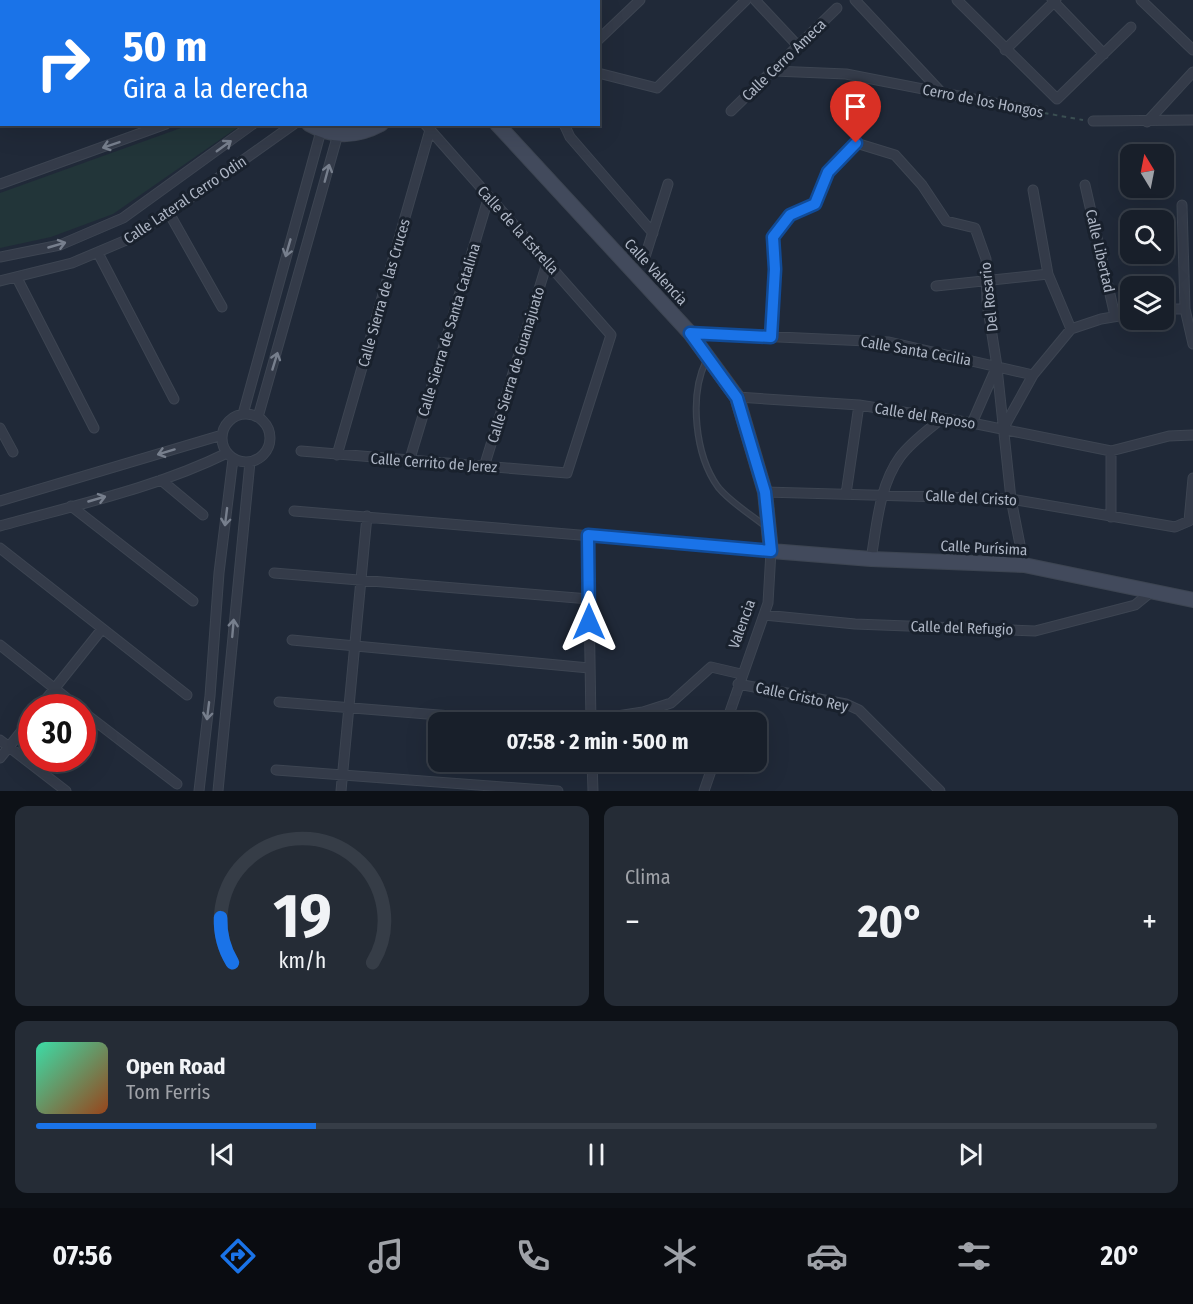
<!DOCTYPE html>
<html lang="es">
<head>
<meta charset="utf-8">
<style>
  body { margin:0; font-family:"Fira Sans Condensed",sans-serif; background:#252c36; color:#f1f3f6; height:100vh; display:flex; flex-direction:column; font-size:22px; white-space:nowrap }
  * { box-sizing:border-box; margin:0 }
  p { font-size:20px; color:#9fa2a8 }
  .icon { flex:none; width:33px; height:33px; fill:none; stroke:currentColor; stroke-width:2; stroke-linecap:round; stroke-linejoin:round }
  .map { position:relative; height:791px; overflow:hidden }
  .drawer { display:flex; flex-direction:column; gap:15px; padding:15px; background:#0d1117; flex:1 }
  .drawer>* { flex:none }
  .hud { position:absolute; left:0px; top:0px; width:600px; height:126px; box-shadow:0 6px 24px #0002,0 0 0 2px #363d47; background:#1a73e8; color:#fff; overflow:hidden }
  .needle { width:39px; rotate:350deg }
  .controls { position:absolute; left:1120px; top:144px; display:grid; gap:12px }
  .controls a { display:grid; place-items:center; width:54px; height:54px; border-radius:12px; background:#181f2a; box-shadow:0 6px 24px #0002,0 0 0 2px #363d47; font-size:30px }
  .speed { position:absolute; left:18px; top:694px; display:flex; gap:12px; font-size:30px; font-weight:700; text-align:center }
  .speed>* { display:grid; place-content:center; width:78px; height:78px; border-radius:50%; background:#181f2a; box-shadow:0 6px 24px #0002,0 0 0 2px #363d47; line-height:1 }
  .speed .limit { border:9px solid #d22; background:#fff; color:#111 }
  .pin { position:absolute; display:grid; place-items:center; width:51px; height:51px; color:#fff; margin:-62px -26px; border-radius:50% 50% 50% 0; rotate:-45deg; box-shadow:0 0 6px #0007 }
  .pin .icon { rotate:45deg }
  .me { position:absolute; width:66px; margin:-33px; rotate:0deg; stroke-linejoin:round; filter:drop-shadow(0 0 4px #0008) }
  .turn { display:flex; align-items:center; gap:21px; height:126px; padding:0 24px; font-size:27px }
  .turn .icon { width:78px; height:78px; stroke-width:2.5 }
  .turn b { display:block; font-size:42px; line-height:51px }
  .big { font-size:45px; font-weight:700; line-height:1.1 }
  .drawer .card { flex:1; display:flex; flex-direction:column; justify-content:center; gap:9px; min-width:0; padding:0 21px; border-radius:12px; background:#252c36 }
  .drawer .dial { align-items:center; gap:0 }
  .dial svg { height:156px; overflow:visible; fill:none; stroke:#363d47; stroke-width:7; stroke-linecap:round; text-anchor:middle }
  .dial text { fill:#f1f3f6; stroke:none }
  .song { display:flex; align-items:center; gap:18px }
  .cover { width:72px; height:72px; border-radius:9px; background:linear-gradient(135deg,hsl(160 70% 55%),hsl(20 70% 35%)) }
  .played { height:6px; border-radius:3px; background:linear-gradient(90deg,#1a73e8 25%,#363d47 25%) }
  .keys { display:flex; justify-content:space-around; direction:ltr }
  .heat { display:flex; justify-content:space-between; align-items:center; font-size:33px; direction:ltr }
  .drawer .tiles { flex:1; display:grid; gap:15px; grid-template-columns:1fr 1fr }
  .card:last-child { grid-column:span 2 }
  .trip { position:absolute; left:428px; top:712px; width:339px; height:60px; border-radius:12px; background:#181f2a; box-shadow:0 6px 24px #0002,0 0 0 2px #363d47; font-weight:700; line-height:60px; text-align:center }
  .menu { display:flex; height:96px; justify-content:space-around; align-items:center; background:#0a0c11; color:#9fa2a8 }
  .menu .icon { width:42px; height:42px }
  .menu .current { color:#1a73e8 }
  .menu b { font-size:27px; color:#f1f3f6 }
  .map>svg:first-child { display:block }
  .green { fill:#223539 }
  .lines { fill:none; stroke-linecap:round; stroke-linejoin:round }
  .lane-casing { stroke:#3d4552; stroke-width:7 }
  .street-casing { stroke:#3d4552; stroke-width:11 }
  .secondary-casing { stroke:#3d4552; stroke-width:16 }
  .path { stroke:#3b4f52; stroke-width:2; stroke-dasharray:4.5 4.5; stroke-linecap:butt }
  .lane { stroke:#343b49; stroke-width:4.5 }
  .street { stroke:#343b49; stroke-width:9 }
  .secondary { stroke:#424a5c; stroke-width:14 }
  .oneway { stroke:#777f8d }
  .route-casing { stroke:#114b97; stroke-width:15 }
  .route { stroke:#1a73e8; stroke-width:10 }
  .labels { text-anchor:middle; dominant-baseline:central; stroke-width:6; stroke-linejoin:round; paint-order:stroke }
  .street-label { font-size:15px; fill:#aeb6c5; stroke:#19212d }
</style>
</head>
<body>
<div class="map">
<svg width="1193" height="791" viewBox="0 0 1193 791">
  <rect width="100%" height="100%" fill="#202938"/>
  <path class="green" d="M192,124L241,125L113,214L51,237L0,248V193Z"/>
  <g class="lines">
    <g class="lane-casing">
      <path id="lane" d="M706,361C689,396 695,455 718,487C730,502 750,514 765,526"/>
    </g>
    <g class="street-casing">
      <path id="street" d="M755,0L799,47
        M855,0L941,92
        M957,0L1057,99L1131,27
        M1052,0L1104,54
        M1141,0L1193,50
        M457,2L459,0
        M527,2L528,0
        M598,40L640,0
        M1005,50L1056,0
        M774,71L846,74L1036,111
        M598,73L657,88L746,0
        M0,83L2,85
        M0,94L2,93
        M731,111L837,8
        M1093,121L1193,120
        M1147,122L1193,72
        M564,124L570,137L653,233
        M0,184L166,124
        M1085,185L1115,316
        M1033,190L1048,274
        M1182,205L1185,309
        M169,213L222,307
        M98,253L174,399
        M0,257L60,245L123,218L253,124
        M645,257L668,184
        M17,278L94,428
        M0,281L72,263L124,241L169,213L294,124
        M936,286L1048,274L1071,329
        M1164,309H1185L1193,344
        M690,333L889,342L1033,375
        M771,337L775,269L773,237L790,215L815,204L828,172L856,143L895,155L922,185L946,221L975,228L986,259L987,303L997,366L972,423
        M997,368L1011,499L1024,565
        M737,397L859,405L972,423L1111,451L1169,436L1193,435
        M222 438a24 24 0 1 1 48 0a24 24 0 1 1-48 0Z
        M243,414L321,131
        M258,417L338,134
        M0,428L13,452
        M1003,429L1033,375L1071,329L1101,319L1131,314
        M301,451L567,473L611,335L425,124
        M1111,451V517
        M337,455L430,130
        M409,462L488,199
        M484,467L547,263
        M161,480L203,515
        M765,492L1011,499L1175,527L1189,521L1193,478
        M846,494L859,405
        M0,501L222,435
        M71,506L193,601
        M294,511L771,551L768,603L726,723
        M0,526C76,505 156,488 227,453
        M588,535L591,723
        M0,548L187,695
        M871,559C877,525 879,486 900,457C911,442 927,431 941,419
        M274,573L589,599
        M764,615L855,624L1035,631L1135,605L1151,592
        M292,640L589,668
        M0,645L79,708
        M738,684L846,704L859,710L940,791
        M279,702L539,723
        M39,708L102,629
        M82,711L177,784
        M572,723L643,712L671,703L711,667L741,674
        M0,740L66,791
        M0,758L32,718
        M592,762L593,791
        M276,770L558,791
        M199,791L210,696L219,573L233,459
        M218,791L250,462
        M341,791L367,516
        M704,791L714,762"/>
    </g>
    <g class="secondary-casing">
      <path id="secondary" d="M293,0V2
        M375,0L379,2
        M312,2L315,0
        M309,124C333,138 357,137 381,124
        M497,124L690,333L737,397L765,492L771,551L871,559L1024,565L1193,600"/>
    </g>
    <path class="path" d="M1044,113L1083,120"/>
    <use href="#lane" class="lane"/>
    <use href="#street" class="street"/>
    <use href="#secondary" class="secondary"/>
  </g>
  <defs><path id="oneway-shaft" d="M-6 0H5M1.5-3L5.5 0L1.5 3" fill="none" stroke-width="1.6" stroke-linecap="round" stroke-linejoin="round" transform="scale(1.5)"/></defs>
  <g class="oneway">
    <use href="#oneway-shaft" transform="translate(111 145) rotate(161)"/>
    <use href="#oneway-shaft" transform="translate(224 146) rotate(-36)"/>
    <use href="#oneway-shaft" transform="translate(327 173) rotate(-75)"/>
    <use href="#oneway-shaft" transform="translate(57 245) rotate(-16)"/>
    <use href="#oneway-shaft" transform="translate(288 248) rotate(106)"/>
    <use href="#oneway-shaft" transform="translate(275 361) rotate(-73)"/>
    <use href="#oneway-shaft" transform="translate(166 452) rotate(163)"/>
    <use href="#oneway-shaft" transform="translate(97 499) rotate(-16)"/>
    <use href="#oneway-shaft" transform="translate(226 517) rotate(97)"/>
    <use href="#oneway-shaft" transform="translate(233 628) rotate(-85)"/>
    <use href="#oneway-shaft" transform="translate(208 711) rotate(97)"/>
  </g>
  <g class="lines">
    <g class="route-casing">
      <path id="route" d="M589,622L588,535L771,551L765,492L737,398L690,333L771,337L775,269L773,237L790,215L815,204L828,172L856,143"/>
    </g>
    <use href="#route" class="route"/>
  </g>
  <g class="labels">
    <g class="street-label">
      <text transform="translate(784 60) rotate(-44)">Calle Cerro Ameca</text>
      <text transform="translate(983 101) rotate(11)">Cerro de los Hongos</text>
      <text transform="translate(185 200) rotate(-34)">Calle Lateral Cerro Odin</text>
      <text transform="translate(518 230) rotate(48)">Calle de la Estrella</text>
      <text transform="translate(1100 251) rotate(77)">Calle Libertad</text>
      <text transform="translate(656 272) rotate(47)">Calle Valencia</text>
      <text transform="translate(384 293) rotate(-74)">Calle Sierra de las Cruces</text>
      <text transform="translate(989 297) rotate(-96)">Del Rosario</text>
      <text transform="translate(449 330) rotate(-73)">Calle Sierra de Santa Catalina</text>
      <text transform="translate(916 351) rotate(10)">Calle Santa Cecilia</text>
      <text transform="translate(516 365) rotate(-73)">Calle Sierra de Guanajuato</text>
      <text transform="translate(925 416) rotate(9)">Calle del Reposo</text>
      <text transform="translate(434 463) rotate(4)">Calle Cerrito de Jerez</text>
      <text transform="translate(971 498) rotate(3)">Calle del Cristo</text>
      <text transform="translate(984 548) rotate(3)">Calle Purísima</text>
      <text transform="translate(742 624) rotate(-70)">Valencia</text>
      <text transform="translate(962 628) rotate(2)">Calle del Refugio</text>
      <text transform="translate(802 697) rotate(12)">Calle Cristo Rey</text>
    </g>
  </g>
</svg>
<div class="controls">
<a><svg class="needle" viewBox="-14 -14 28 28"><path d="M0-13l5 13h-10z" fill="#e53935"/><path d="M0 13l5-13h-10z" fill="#9fa2a8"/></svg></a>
<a><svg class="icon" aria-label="search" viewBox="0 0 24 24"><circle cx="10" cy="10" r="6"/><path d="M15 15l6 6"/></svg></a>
<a><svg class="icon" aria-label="layers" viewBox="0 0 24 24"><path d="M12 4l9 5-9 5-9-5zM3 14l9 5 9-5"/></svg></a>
</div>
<div class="speed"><div class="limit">30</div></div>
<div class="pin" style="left:856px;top:143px;background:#d93025"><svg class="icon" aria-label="arrive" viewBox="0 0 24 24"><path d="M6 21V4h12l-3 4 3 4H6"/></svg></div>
<svg class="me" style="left:589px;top:622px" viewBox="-20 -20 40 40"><path d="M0-17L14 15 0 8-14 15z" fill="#1a73e8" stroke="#fff" stroke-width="4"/></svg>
<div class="trip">07:58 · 2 min · 500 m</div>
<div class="hud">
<div class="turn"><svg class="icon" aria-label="right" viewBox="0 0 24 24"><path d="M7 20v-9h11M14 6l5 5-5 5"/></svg><div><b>50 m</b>Gira a la derecha</div></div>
</div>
</div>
<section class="drawer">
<div class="tiles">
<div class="card dial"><svg viewBox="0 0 100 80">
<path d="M14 69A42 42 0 1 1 86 69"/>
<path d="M14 69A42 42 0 0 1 8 46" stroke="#1a73e8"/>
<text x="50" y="56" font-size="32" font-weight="700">19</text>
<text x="50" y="72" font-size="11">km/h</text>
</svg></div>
<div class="card"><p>Clima</p>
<div class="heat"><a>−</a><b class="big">20°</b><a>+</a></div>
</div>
<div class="card">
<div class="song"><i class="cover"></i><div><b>Open Road</b><p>Tom Ferris</p></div></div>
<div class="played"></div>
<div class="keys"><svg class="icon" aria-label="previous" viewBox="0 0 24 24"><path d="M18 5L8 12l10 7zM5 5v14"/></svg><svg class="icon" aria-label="pause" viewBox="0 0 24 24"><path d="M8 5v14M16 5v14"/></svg><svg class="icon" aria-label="next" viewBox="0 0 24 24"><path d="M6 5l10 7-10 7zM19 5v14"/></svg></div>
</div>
</div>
</section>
<nav class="menu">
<b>07:56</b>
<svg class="icon current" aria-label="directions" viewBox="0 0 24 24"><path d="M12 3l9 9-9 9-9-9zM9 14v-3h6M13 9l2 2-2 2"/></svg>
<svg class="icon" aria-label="music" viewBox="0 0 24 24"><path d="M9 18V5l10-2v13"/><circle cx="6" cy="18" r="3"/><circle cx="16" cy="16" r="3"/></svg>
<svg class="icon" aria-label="phone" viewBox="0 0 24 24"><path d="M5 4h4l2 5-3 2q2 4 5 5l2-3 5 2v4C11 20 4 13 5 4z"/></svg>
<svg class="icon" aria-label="climate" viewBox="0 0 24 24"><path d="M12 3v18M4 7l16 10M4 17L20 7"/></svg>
<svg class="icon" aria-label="car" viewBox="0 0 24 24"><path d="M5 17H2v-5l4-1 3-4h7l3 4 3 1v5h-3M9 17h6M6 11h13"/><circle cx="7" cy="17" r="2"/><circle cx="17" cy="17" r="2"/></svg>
<svg class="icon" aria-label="filters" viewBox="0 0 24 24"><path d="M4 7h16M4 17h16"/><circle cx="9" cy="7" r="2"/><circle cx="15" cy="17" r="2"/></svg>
<b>20°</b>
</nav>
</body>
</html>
